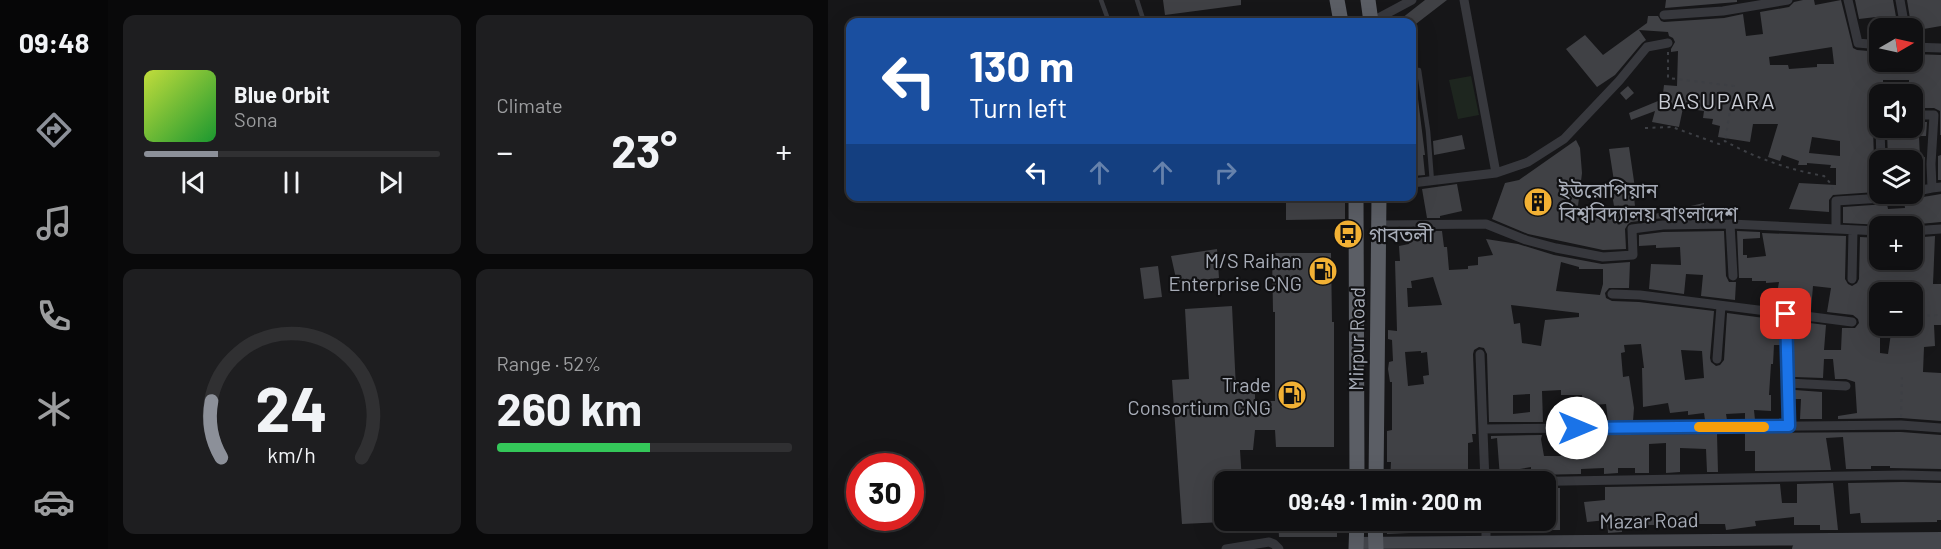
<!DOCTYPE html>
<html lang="en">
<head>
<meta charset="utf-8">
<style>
  body { margin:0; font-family:Barlow,"Noto Sans Bengali",sans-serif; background:#1e1e20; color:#f1f3f6; height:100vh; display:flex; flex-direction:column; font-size:22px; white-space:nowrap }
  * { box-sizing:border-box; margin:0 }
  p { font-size:20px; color:#9c9d9f }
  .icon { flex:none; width:33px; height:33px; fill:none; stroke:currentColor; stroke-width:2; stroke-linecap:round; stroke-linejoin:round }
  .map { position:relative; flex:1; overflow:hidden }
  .panel { display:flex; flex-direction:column; gap:15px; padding:15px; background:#09090a; width:720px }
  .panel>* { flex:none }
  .guide { position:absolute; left:18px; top:18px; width:570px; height:183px; border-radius:12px; box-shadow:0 6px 24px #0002,0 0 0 2px #303032; background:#1a4fa0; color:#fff; overflow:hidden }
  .needle { width:39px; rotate:81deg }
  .buttons { position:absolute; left:1041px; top:18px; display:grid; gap:12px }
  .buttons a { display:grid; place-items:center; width:54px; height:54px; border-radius:12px; background:#101012; box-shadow:0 6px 24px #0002,0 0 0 2px #303032; font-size:30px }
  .speed { position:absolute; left:18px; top:453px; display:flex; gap:12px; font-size:30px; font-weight:700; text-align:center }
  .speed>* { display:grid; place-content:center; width:78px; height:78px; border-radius:50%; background:#101012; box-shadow:0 6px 24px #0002,0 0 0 2px #303032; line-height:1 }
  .speed .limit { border:9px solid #d22; background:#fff; color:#111 }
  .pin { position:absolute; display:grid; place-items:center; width:51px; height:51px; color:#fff; margin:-26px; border-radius:12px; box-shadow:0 3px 9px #0006 }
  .me { position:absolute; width:66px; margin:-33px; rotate:90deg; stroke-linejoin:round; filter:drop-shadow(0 0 4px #0008) }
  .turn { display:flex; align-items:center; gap:21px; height:126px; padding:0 24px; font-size:27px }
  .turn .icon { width:78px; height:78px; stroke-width:2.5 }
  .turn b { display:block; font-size:42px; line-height:51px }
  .lanes { display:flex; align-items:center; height:57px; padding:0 24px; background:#0003; justify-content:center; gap:30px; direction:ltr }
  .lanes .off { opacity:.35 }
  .big { font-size:45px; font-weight:700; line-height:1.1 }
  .panel .tile { flex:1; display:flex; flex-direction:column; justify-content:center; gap:9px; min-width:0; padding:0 21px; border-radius:12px; background:#1e1e20 }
  .panel .dial { align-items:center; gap:0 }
  .dial svg { height:156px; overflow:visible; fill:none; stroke:#303032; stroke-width:7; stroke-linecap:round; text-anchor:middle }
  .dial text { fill:#f1f3f6; stroke:none }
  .song { display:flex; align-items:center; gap:18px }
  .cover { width:72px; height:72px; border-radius:9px; background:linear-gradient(135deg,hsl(70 70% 55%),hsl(130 70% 35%)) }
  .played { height:6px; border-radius:3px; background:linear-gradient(90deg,#8c9099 25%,#303032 25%) }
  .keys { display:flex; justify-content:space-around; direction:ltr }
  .heat { display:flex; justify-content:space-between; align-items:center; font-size:33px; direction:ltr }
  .charge { height:9px; border-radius:4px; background:linear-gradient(90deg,#34c759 52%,#303032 0) }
  .panel .tiles { flex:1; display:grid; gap:15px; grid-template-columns:repeat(2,1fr) }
  .trip { position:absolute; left:386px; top:471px; width:342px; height:60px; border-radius:12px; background:#101012; box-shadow:0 6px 24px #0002,0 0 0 2px #303032; font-weight:700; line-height:60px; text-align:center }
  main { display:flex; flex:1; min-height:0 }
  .dock { display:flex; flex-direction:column; width:108px; justify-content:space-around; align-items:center; background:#060607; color:#9c9d9f }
  .dock .icon { width:42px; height:42px }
  .dock .on { color:#8c9099 }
  .dock b { font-size:27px; color:#f1f3f6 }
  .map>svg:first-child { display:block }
  .green { fill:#1e261f }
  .building { fill:#404145; fill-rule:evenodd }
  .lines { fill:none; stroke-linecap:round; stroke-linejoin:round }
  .path { stroke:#3d3f44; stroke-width:2; stroke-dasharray:3 4.5; stroke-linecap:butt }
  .service { stroke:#37383d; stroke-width:4.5 }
  .minor { stroke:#37383d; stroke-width:9 }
  .secondary { stroke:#45474d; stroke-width:12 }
  .trunk { stroke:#5b5e65; stroke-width:15 }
  .route-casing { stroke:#114b97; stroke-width:15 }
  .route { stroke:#1a73e8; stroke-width:10 }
  .slow { stroke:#f59e0b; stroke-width:10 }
  .labels { text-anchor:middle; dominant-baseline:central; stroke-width:4.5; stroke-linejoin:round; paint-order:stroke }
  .poi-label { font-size:20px; fill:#a8adb8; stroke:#111113; text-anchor:start }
  .street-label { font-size:20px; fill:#a8adb8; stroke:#111113 }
  .quarter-label { font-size:22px; letter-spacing:1.5px; fill:#c9ccd4; stroke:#111113 }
</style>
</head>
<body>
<main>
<nav class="dock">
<b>09:48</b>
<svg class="icon on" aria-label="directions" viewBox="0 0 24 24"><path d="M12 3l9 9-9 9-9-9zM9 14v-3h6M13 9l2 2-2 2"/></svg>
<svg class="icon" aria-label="music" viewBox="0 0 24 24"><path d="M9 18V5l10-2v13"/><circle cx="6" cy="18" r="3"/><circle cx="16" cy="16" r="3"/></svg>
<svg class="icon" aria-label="phone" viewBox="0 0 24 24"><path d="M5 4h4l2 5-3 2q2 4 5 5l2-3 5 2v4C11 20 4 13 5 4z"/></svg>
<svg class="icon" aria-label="climate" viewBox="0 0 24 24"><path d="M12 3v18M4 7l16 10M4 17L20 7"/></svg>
<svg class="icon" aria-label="car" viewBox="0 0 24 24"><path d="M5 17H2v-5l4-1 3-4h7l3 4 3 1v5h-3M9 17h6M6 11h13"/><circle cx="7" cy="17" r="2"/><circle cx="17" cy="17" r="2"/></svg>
</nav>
<section class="panel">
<div class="tiles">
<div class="tile">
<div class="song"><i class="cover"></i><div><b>Blue Orbit</b><p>Sona</p></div></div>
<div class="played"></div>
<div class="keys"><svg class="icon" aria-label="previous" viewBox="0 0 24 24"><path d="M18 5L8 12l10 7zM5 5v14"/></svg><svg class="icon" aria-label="pause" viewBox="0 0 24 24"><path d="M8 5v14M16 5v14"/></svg><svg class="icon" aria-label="next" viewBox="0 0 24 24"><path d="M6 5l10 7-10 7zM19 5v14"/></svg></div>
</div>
<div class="tile"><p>Climate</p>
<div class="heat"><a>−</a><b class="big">23°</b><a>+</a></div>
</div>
<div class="tile dial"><svg viewBox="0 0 100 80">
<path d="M14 69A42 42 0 1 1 86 69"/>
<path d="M14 69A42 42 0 0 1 9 40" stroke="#8c9099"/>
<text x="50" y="56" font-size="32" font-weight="700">24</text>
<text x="50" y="72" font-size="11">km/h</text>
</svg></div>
<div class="tile"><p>Range · 52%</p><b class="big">260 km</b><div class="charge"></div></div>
</div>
</section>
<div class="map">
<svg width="1113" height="549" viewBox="0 0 1113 549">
  <rect width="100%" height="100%" fill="#161618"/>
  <path class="green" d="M643,76L651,115L630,119L621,80Z"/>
  <path class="building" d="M335,0H413V5L337,15Z
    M597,0H619L584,27V22H569Z
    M838,0H909V2L837,8Z
    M975,0H986L987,5L1013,0L1025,48L1029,50L1052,52V62H1084V54L1113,55V135H1112V111L1106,108H1084V94H1081V80H1055V94H1052V113L1047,114L1048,123L1045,128L1046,160L1049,165L1051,188L1048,192L1005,195L1001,200V212L961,209L971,183L1008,185V168H1002L1003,165L979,163V165H970L971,161L954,155L952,161L940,157L950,124H925L922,142L890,137L892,126L884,124L885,119L875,118L876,111L855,108L851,127L824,122L827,111L803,120L801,113L830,101L834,102L836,85L849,86L850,51L843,52V49L847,42L845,38L841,36L840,32L811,30L818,40L814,43L787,75L769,87L738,49L757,35L775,55L819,23L820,16H830L833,21L836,22L896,18L915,14L918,36L935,34L932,12L961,7L966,2ZM1004,47L1006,64H989V67L961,69L960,65H942L941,57ZM984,137L1012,141V156L981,153Z
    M1027,0H1065L1070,28H1052L1048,17L1031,19Z
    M1079,0H1113V26L1084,31Z
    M584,75H587L597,155H595L597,175L585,176Z
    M800,86L806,93L798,100L792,93Z
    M1084,122H1099L1098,136H1091L1092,158L1097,157V183L1084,185V178H1090L1088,159L1060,160L1059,131L1084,128Z
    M634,135L637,149L606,155L605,141Z
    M748,140L752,148L754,173L750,206L787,212L784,194H788L781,149L801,147L807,188H805L808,215L813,214V217L876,203V208H890V217L835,218L803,222L800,224L797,229L798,249L775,250L700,234L664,219L677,183L691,180Z
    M1113,155V180H1110V156Z
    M629,184L634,211L612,216V218H599L594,189Z
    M1113,194V222L1080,225V223L1055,225L1015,223V207L1059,204L1060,209L1077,208L1076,201L1083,199Z
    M458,196H517V219L458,220Z
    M582,231H614L616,247H619L621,270L640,269V266L650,265V257L665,255L658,239L690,244L726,255L774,264L802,262L801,288H781L777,293L778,298L784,301L811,302L886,311L882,358L883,362L888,366L892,365L896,360L899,313L951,320L952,345H946L945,364H943L941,395H943V411L926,410L927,420H917V413L898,414L899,420H877L876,413L860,415V411L842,413L840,403L815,407L814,368H816L813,344L796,345L797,352L793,353L795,377L801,376L806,408L805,421H780L778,404L755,406L754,395H733V390L714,391L715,422H661L659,354L656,348L651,347L646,350L645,354L648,434H644L645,442L640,443V469H645L647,482H562L563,462H559V431L564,430V382H562L560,369L561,362L565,361L564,340L560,339V330L569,331L567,261H572L571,246L581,244ZM733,262L751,267V269H775V284L772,295L728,291ZM605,277L614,305L580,307L579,288H584L583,281ZM683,305L751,313V317L717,320L713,346L694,343L692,323L686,324ZM853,350L874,351L876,378L857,380ZM593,351V353L599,352L601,375L595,376L596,384L580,386L577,352ZM702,394V412L685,414V395Z
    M896,231L898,276L901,282H908L907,300L873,296L875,275L858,274L856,294L821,289L823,264L853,265L852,247L828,248V245L811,246V235L835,232Z
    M909,231L932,232V238L915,239V255H919V258L938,256L934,233L1018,236L1017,279L1020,284L1024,286L1029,283L1031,279L1032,237L1052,238V260H1084V238L1107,236L1105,284H1113V325H1106L1107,346L1096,347L1095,372L1113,373V421L1073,418L1010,419V416L1029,413L1027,382L1018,379H1007L1005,359H996L995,378L966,377L965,321L998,325L996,350H1013L1014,328H1027L1031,323L1030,319L1025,315L999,312L1003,288L985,286L983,310L947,305L951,282L938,283V281H924V278H911ZM1052,289L1068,292H1084V326H1064L1060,354L1052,353Z
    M389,249L391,278L349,283L343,256Z
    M444,253H503L504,322H506V447H448L447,430H427L425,450H412L414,482H396V522L354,524L344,380L361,379L357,309L404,306L408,389L427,384V401H447V312H445Z
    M330,266L334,297L316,299L312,268Z
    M967,390L994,392V419H972L973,399H967Z
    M1073,432L1113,435V469L1062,468V466H1043V469H1018L1015,437L998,438L1003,470L927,471V451H917V433Z
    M889,434L890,472H879L878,449L852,448V472L838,473V443L821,444V473H807V468H790V473L776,474V468L753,469V474L703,475V467L686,470V475L672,478L669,438L663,439V436L714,435L713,439L716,456H733V435Z
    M1075,482L1113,483V520H1109V522L1033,523L1032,513L1022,514L1020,483Z
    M1005,483L1010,530H992V525H966V517L927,521L928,526L898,530L897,524H868V520H837V525H810V528L794,529V532L780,533L779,520L759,522L756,502L777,500V487L952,484L954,503H969V484Z
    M717,488H732V530H716Z
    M450,520H509V537H451Z
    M558,520H647L648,530L559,534Z
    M697,522L698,531L668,532V523Z"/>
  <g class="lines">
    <path class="path" d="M840,52V78L906,86L897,141
      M817,128L844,127L891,144L897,141C927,158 962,170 996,176L1003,184L1006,193
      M1084,316L1113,315
      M1073,417L1074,377"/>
    <path class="service" d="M273,0L281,22
      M309,0L316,22
      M584,71L591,70L600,131L604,182"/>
    <path class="minor" d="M636,0L668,173
      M1020,0L1030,43L1052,45
      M1072,0L1077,28
      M836,15L895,11L960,0
      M543,22L584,0
      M1084,47L1113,48
      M1084,115H1106L1103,164L1104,188L1113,187
      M1052,128L1053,160
      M584,183L668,173L700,162L736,139L791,81L819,47L840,43
      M1084,192L1104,188
      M1055,198L1078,194
      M551,225L658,224L698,240L728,248L775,257L805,255L804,229L835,225L902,224
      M1008,229V201L1055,198L1054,194
      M1084,231L1113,229
      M905,276L902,224L1052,231
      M1024,279L1025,230
      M784,294L812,295L1024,322
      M958,314L961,426
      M652,354L657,482
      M889,359L893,306
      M960,383L1018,386
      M655,429L1073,425L1113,428
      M687,482L1075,475L1113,476
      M658,520V542
      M398,549L441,542L446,544L451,549"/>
    <path class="secondary" d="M528,543L1113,538
      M970,549L1113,548"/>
    <path class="trunk" d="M509,0L513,22
      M540,0L543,22
      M528,196L529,482
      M548,482L551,196
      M547,520L548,549
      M528,549L529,520"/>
  </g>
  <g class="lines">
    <g class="route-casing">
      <path id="route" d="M749,428L961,426L958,314"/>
    </g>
    <use href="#route" class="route"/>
    <path class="slow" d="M871,427H936"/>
  </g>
  <defs>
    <g id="building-disc" transform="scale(1.5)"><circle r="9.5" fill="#f2b134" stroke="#111113"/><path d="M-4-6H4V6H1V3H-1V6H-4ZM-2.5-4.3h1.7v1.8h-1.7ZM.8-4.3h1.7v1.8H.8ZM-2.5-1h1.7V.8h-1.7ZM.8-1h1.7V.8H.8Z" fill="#111"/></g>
    <g id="bus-disc" transform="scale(1.5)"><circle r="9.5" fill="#f2b134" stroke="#111113"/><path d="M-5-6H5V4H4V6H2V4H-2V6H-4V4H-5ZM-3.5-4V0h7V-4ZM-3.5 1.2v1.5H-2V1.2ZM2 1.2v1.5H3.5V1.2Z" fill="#111"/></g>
    <g id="fuel-disc" transform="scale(1.5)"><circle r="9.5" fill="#f2b134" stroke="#111113"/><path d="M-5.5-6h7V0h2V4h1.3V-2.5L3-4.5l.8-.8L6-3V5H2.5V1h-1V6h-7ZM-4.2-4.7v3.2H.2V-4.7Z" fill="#111"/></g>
  </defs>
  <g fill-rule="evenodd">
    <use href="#building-disc" x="710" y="202"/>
    <use href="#bus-disc" x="520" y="234"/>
    <use href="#fuel-disc" x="495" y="271"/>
    <use href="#fuel-disc" x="464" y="395"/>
  </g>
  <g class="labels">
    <g class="poi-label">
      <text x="731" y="190">ইউরোপিয়ান<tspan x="731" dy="23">বিশ্ববিদ্যালয় বাংলাদেশ</tspan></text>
      <text x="541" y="234">গাবতলী</text>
      <text x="474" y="260" text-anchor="end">M/S Raihan<tspan x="474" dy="23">Enterprise CNG</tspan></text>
      <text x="443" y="384" text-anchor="end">Trade<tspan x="443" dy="23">Consortium CNG</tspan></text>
    </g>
    <g class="street-label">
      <text transform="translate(528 339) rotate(-89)">Mirpur Road</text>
      <text transform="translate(821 520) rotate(-1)">Mazar Road</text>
    </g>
    <g class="quarter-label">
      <text x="889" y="100">BASUPARA</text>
    </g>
  </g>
</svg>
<div class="buttons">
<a><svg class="needle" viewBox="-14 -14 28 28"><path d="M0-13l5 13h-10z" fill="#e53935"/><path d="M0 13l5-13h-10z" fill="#9c9d9f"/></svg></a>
<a><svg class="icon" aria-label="sound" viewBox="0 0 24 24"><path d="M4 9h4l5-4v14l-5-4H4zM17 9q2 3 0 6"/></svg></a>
<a><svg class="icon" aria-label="layers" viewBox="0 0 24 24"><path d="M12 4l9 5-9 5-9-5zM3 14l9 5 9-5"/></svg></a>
<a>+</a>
<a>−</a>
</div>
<div class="speed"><div class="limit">30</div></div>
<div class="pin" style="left:958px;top:314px;background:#d93025"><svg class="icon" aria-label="arrive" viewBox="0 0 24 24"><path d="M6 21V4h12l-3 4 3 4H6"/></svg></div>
<svg class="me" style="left:749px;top:428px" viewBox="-20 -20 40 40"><circle r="19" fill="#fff"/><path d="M0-13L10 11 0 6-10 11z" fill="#1a73e8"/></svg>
<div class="trip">09:49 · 1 min · 200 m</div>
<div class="guide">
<div class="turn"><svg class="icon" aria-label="left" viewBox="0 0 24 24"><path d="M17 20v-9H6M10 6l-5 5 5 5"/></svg><div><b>130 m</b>Turn left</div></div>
<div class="lanes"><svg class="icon" aria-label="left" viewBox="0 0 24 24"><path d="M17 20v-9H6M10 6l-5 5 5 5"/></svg><svg class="icon off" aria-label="ahead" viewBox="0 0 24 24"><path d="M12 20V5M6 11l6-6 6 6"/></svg><svg class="icon off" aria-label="ahead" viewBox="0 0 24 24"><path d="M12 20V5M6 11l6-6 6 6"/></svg><svg class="icon off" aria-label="right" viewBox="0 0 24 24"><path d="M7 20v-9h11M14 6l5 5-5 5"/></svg></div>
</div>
</div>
</main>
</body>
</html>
